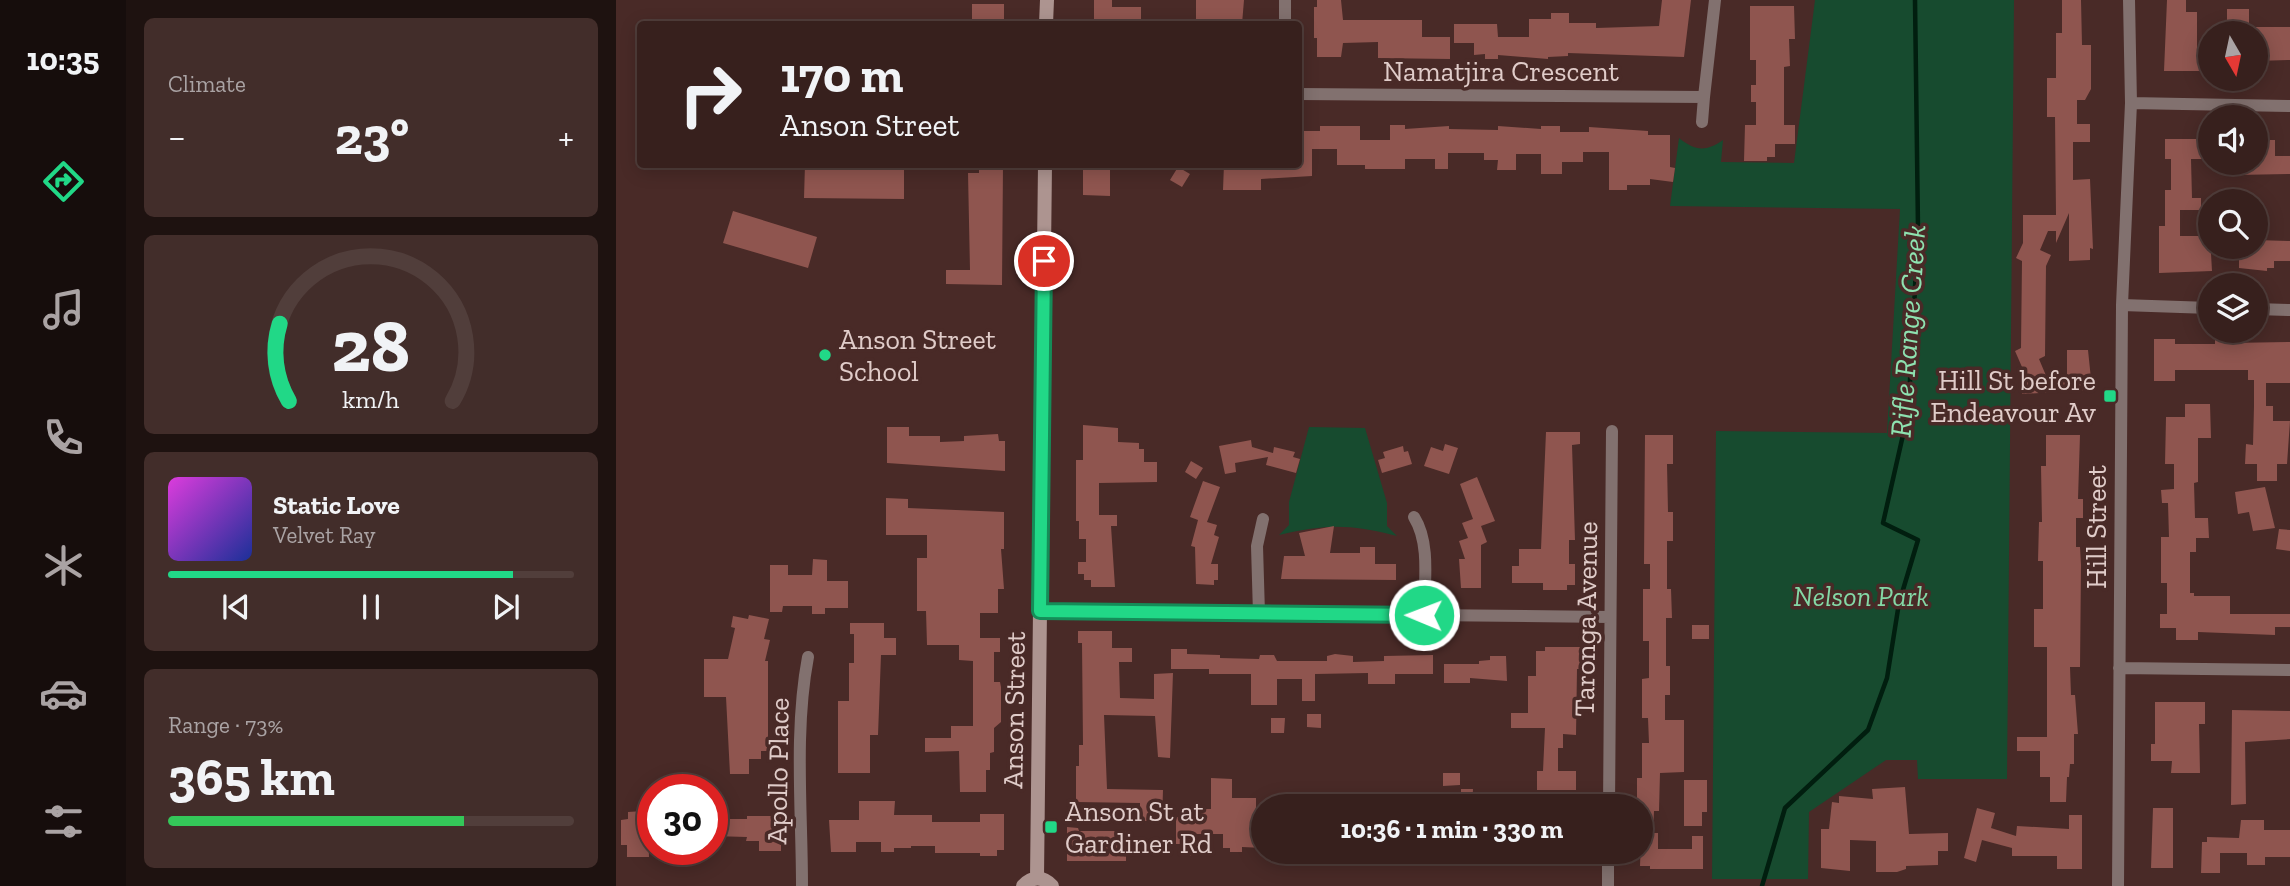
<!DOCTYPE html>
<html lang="en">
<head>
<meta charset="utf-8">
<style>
  body { margin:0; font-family:"Zilla Slab",serif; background:#422d2a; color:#f1f3f6; height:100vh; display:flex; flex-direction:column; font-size:26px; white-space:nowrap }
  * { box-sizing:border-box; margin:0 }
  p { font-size:23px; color:#aaa3a4 }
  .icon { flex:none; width:38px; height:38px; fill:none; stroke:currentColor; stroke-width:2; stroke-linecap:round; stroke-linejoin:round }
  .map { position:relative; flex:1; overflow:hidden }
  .details { display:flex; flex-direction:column; gap:18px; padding:18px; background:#1e1210; width:490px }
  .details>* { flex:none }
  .guide { position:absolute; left:21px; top:21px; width:665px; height:147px; border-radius:7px; box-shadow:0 4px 18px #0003,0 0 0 2px #513e3b; background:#37201d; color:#f1f3f6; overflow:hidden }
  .needle { width:46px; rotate:171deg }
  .tools { position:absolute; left:1582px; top:21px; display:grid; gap:14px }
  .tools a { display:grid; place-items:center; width:70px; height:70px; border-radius:50%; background:#37201d; box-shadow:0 4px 18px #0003,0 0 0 2px #513e3b; font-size:35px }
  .speed { position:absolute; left:21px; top:774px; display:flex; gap:14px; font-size:35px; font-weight:700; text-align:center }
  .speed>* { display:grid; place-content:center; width:91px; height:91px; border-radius:50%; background:#37201d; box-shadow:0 4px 18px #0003,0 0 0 2px #513e3b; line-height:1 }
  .speed .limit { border:10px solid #d22; background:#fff; color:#111 }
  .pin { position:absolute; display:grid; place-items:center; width:60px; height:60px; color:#fff; margin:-30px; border:4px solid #fff; border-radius:50%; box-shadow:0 2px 7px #0007 }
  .me { position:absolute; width:77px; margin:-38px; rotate:271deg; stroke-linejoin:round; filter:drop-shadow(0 0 5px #0008) }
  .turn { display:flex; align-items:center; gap:24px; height:147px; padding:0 28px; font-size:32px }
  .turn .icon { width:91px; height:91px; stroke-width:2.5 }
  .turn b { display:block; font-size:49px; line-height:60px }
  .big { font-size:52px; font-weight:700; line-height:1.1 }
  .details .tile { flex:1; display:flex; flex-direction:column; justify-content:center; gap:10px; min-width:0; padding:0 24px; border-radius:10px; background:#422d2a }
  .details .dial { align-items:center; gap:0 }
  .dial svg { height:182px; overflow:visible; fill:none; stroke:#513e3b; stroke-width:7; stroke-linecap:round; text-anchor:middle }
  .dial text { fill:#f1f3f6; stroke:none }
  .song { display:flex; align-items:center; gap:21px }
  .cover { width:84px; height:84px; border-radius:10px; background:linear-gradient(135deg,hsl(300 70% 55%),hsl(230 70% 35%)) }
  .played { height:7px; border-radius:4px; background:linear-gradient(90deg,#21d887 85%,#513e3b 85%) }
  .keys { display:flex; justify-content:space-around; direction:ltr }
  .heat { display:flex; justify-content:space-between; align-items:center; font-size:38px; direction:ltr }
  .charge { height:10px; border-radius:5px; background:linear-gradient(90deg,#34c759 73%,#513e3b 0) }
  .trip { position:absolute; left:635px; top:794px; width:402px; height:70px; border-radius:35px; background:#37201d; box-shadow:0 4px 18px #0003,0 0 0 2px #513e3b; font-weight:700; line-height:70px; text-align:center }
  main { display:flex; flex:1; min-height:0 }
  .dock { display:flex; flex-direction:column; width:126px; justify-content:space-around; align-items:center; background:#160d0c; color:#aaa3a4 }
  .dock .icon { width:49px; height:49px }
  .dock .active { color:#21d887 }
  .dock b { font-size:32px; color:#f1f3f6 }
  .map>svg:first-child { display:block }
  .green { fill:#174b2f }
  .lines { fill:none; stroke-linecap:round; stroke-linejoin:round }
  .stream { stroke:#011e0f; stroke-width:4.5 }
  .building { fill:#8f554f }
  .street { stroke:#82716f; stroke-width:12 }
  .secondary { stroke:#ad9490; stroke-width:14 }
  .route-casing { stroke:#158c58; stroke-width:18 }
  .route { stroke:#21d887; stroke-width:12 }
  .poi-dot { fill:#21d887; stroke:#492a27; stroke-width:2.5 }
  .labels { text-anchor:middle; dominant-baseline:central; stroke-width:7; stroke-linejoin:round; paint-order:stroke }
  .street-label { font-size:28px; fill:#e0ccc9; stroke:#492a27 }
  .poi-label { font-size:28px; fill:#e0ccc9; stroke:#492a27; text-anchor:start }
  .park-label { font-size:28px; font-style:italic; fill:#84d8a6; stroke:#492a27 }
  .water-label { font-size:30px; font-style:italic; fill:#8ee2b0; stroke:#492a27 }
</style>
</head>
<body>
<main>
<nav class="dock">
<b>10:35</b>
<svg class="icon active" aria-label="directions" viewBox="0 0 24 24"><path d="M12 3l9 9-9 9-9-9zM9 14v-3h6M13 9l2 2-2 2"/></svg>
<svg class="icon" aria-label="music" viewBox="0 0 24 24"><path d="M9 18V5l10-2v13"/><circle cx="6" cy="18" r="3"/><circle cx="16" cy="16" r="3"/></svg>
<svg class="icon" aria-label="phone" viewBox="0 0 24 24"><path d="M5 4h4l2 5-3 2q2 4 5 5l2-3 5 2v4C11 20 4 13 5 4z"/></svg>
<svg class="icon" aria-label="climate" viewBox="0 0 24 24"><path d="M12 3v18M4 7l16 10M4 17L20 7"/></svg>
<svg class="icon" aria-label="car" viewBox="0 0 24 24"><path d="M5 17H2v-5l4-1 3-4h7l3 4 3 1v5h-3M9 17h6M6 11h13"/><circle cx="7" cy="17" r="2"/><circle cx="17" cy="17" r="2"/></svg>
<svg class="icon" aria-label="filters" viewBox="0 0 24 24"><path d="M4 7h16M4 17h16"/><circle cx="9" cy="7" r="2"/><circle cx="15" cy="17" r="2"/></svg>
</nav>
<section class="details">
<div class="tile"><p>Climate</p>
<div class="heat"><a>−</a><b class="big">23°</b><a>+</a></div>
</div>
<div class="tile dial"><svg viewBox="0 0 100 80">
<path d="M14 69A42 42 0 1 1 86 69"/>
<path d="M14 69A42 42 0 0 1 10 35" stroke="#21d887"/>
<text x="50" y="56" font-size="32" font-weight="700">28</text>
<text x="50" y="72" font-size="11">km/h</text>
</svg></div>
<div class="tile">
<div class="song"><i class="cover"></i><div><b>Static Love</b><p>Velvet Ray</p></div></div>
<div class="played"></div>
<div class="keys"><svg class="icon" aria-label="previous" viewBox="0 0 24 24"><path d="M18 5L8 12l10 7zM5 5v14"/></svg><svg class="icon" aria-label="pause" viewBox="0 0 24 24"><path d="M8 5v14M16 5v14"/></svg><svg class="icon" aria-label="next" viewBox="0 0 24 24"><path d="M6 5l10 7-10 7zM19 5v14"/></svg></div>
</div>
<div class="tile"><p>Range · 73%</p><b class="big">365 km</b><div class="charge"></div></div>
</section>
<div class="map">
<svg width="1674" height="886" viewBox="0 0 1674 886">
  <rect width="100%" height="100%" fill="#492a27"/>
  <path class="green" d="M1199,0H1398L1391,779H1302L1301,760H1270L1193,812L1192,879H1096L1100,431L1271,433L1284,209L1054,206L1063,138C1079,151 1090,152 1107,140L1105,162L1178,163Z
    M693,427L749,428L771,503V526L781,536C732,524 712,524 663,535L673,525V502Z"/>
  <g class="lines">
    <path class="stream" d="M1146,886L1169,808L1252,730L1271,678L1283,603L1302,540L1267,523L1292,413L1296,348L1302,228L1299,0"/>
  </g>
  <path class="building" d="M478,0H496V7H525V24H478Z
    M580,0H628L626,24H580Z
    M701,0H725L727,20H806V37H834V59L762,58V42L727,43L725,57H701V38H698V7H701Z
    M1046,0H1075L1068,57L952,53V56L932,57V59L882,55V59H869V54L858,55V43H838V24H881L882,37H913V19H935V13H953V23H980V28L1043,26Z
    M1446,0H1465L1466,45H1475V89L1469,100H1461V124H1474V142H1457V180L1474,179L1477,249L1474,248V260L1453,261V213L1440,243V231H1432L1424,250L1435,255L1430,266L1429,356L1423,359L1431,378H1451V350H1472L1475,379H1472L1471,390L1406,394V367L1399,351L1405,348L1406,261L1400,258L1407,243V215H1440L1439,117H1431V78H1440V33H1446Z
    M1551,0H1570V12H1581V49H1593V71H1548Z
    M356,4H388V20H381V24H356Z
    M1134,6H1178L1179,39H1173L1174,66L1168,67V125H1179V144H1159V157H1151V161H1128L1129,125H1140V102H1135V85H1140V60H1134Z
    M1611,9H1633V33H1611Z
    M1640,27H1674V60L1640,61Z
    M774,125H789V129L833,126V129L882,130V126L925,129V126H944V132H973V127L1032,131V135H1054V167L1059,168L1057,182L1034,179V185H1011V190H993V152H967V162H946V174H925V154H900V170H881L882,160H868V153H832V169H819V159H789V169H749V165H721V149H696V176L645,179V190H607L608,164H682V131H704V126H744V140H774Z
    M1549,139H1594V159H1575L1576,198H1585V210H1564V236H1594L1596,271L1543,273V226H1549V190H1555V159H1549Z
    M1648,140H1659V156H1674V174L1620,175V163H1640V144H1647Z
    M189,164H288V199L188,198Z
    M363,166H387L386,285L330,284V270H354L352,173H363Z
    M467,166H494V196L467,195Z
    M562,167L574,174L566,187L554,180Z
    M117,211L201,237L192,268L107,243Z
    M1640,240L1674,241V261H1658V268H1651V271L1623,268V247H1640Z
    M1538,339H1559V344H1599V339L1613,340V343L1674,342V383H1650V406H1657V421H1674L1671,464H1661V481H1641V464H1629L1630,444L1637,445L1638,406V380H1632V370H1559V381H1538Z
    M1569,404H1594L1595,438H1582V482L1578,483L1579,518H1592L1593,538H1580V552H1574V593H1578V596H1614V614H1674V627H1659V635L1582,632V640H1560V628H1544V614H1551V583H1545V537H1553L1552,503H1546L1545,490L1558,489V464H1549L1550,417H1569Z
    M467,425L502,428V442L523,443V449H528V462H541V482L483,483V515H501V526H495L499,587H475V580H468V574H462V562H470V539H463V521H460V460H467Z
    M271,427H293V436H324V442L348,441V436L382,434L383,441H389V471L271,463Z
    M930,432H964V444L956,445L959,540H953V564H959V585H951V590H927V583H896V566H903V549H925Z
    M1029,435H1057V464H1051L1052,512H1057V541H1051V589H1055L1056,618H1050V666H1054V695H1049V720H1068V772L1044,773L1043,811H1038L1037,833H1042V849H1076V836H1087V869H1034V866H1024L1026,807H1021V778H1026V743H1033L1032,718H1026V679L1033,678V641H1027V589H1034V564H1028Z
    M1430,435H1464L1462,499H1467V518H1460V547H1464L1465,565L1464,667H1454L1455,695H1459L1462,734H1458V764H1454L1453,777H1451L1450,802H1434V777H1424V751H1401V737H1431V647H1418V609H1427V561H1422L1423,522H1426L1425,466H1430Z
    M635,440L636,447L657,453L658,447L679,452L677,457L684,459L680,473L650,465L652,457L619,463L620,472L609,474L603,446Z
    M829,444L842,448L833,474L808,466L815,447L827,451Z
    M787,446L788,452L792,451L796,464L766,473L762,460L769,458L767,452Z
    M575,461L587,468L580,479L569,472Z
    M861,477L879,521L865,526L871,542L865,545V588H845L843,559H849L843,541L852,538L846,523L857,519L844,484Z
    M587,481L604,487L591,522L601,525L598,535L603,537L595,564H602V580H598V585L580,584L579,547L575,546L582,520L574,517Z
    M1649,487L1659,528L1637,531L1633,512L1622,514L1619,492Z
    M270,498L292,499V508L388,512V549H385L388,589H382V613H364V638H384V652H378V682H384L385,687V722L378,728V752L374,753V770H370V792H344L343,751L309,752V738H335V726H357V661L343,660V645H311L310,611H301V558H311V535H270Z
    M718,526L714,553H744V547H759V564H780V580L665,579L668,556H689L683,533Z
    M1663,529L1674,530V551L1660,549Z
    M197,559L211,560V581H232V608H209V614H196V606H167L166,612H154V565H172V575H196Z
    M133,615L153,619L148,639L154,640L149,661H152V751H145V759H133V774H114L110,697H88V659H112L119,628L115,627L117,616L132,619Z
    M234,623H268V638H280V655H265L262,735H254V773H222V701H233V663H238V634H234Z
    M1076,625H1093V639H1076Z
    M462,631H496V648H516V662H503L504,698L538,699V674L557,673L554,758L542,757L539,716L488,715L491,789L547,790L546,821H524V803L460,802V766H463V745H467L466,643H462Z
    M929,647H964V669H961L960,735L947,734V748H942V771H960V790H921V771H927L929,728H895V713H912V676H920V651H929Z
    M555,649H571V654L604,655V658L643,659L644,655H658L661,661H711V656L719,654L737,656V662L768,661V656L817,655V674H779V684H752V673L699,674V701H686V679H661V705H635V674H593V669H555Z
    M874,656H890L891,681L854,678V683H828V664H863V661L874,660Z
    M1539,702H1589V724H1583L1584,773H1555L1556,761H1535V744H1539Z
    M1616,710L1674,711V739L1629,742L1630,804L1615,805Z
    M691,714H705V728L691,727Z
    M655,718H669L668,733H655Z
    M827,773H844V785L827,786Z
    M595,778L616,779V798H640V821H648V848L626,847V852H614V848H607V834H580L579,856H565V844H560V817H574L575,809H595Z
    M1068,780H1091V812H1086V826H1068Z
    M1289,787L1293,834L1332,833V851H1322V865L1290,866V869L1281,872H1260V841L1234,840V871L1205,868V829H1213L1216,802L1223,803V796L1257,799L1256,789Z
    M845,789H857L856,807H845Z
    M894,795H907V807H894Z
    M243,801H279L278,815H316V822H364V814H388V850H381V856H364V853H319V846H295V848H278V852H265V842H240V852H215L213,820H243Z
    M1361,808L1379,813L1375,828L1400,836L1401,826L1453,829V815H1466V869H1441V856H1396V848L1366,840L1360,862L1348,858Z
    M1537,808H1557V868H1535Z
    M27,811V825H32L33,857H11V845H5V820L12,819V812Z
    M131,816H165V851H143V841H130L131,837L96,836V819H131Z
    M1625,820H1648V830H1674V857H1649V865H1631V853H1604V873H1585L1586,842H1591V837L1623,838Z
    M451,827L462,828L463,831H510V861H451Z
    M862,852H883V865H862Z"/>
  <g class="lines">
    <path class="street" d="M669,24V0
      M682,94L1088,97L1099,0
      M1515,103L1674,106
      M1086,122L1088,97
      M1506,305L1594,308
      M1640,309L1674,310
      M798,517C815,544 808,584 808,615
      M424,611L994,617
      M643,614L641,546L647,519
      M1503,668L1674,670
      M993,807L996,431
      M186,886C186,811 178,731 192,657
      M992,886V852
      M1502,886L1506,305L1515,103L1513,0"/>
    <path class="secondary" d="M430,24L431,0
      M421,878L429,164
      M407,886C416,876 427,876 436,886"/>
  </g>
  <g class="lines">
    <g class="route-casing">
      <path id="route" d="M428,261L424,611L808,615"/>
    </g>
    <use href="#route" class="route"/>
  </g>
  <g class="poi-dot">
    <circle cx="209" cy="355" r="7"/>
    <rect x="1487" y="389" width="14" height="14" rx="3.5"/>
    <rect x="428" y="820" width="14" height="14" rx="3.5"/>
  </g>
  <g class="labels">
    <g class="street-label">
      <text x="885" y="71">Namatjira Crescent</text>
      <text transform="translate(1480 527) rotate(-90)">Hill Street</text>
      <text transform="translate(970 619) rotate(-89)">Taronga Avenue</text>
      <text transform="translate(398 710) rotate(-89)">Anson Street</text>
      <text transform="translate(162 771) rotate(-89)">Apollo Place</text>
    </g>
    <g class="poi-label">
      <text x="223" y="339">Anson Street<tspan x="223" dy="32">School</tspan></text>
      <text x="1480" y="380" text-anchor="end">Hill St before<tspan x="1480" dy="32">Endeavour Av</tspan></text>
      <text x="449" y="811">Anson St at<tspan x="449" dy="32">Gardiner Rd</tspan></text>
    </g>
    <g class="park-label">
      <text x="1245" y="596">Nelson Park</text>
    </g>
    <g class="water-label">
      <text transform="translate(1292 331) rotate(-86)">Rifle Range Creek</text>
    </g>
  </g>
</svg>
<div class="tools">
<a><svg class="needle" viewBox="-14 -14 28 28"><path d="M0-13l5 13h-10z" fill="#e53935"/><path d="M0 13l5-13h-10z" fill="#aaa3a4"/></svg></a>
<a><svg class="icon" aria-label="sound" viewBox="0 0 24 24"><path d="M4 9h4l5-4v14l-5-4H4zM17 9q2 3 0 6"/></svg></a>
<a><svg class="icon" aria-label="search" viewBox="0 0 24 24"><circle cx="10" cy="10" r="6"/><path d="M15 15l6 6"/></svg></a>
<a><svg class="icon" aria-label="layers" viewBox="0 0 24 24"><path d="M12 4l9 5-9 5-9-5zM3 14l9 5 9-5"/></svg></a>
</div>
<div class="speed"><div class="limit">30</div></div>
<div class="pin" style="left:428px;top:261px;background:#d93025"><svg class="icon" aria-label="arrive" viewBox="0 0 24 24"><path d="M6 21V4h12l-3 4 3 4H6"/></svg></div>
<svg class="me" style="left:808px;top:615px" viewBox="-20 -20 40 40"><circle r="17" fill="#21d887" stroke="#fff" stroke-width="3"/><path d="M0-11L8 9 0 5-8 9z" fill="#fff"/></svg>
<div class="trip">10:36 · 1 min · 330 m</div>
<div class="guide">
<div class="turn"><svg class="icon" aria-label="right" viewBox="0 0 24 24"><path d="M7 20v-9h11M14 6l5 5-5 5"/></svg><div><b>170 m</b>Anson Street</div></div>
</div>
</div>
</main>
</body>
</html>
